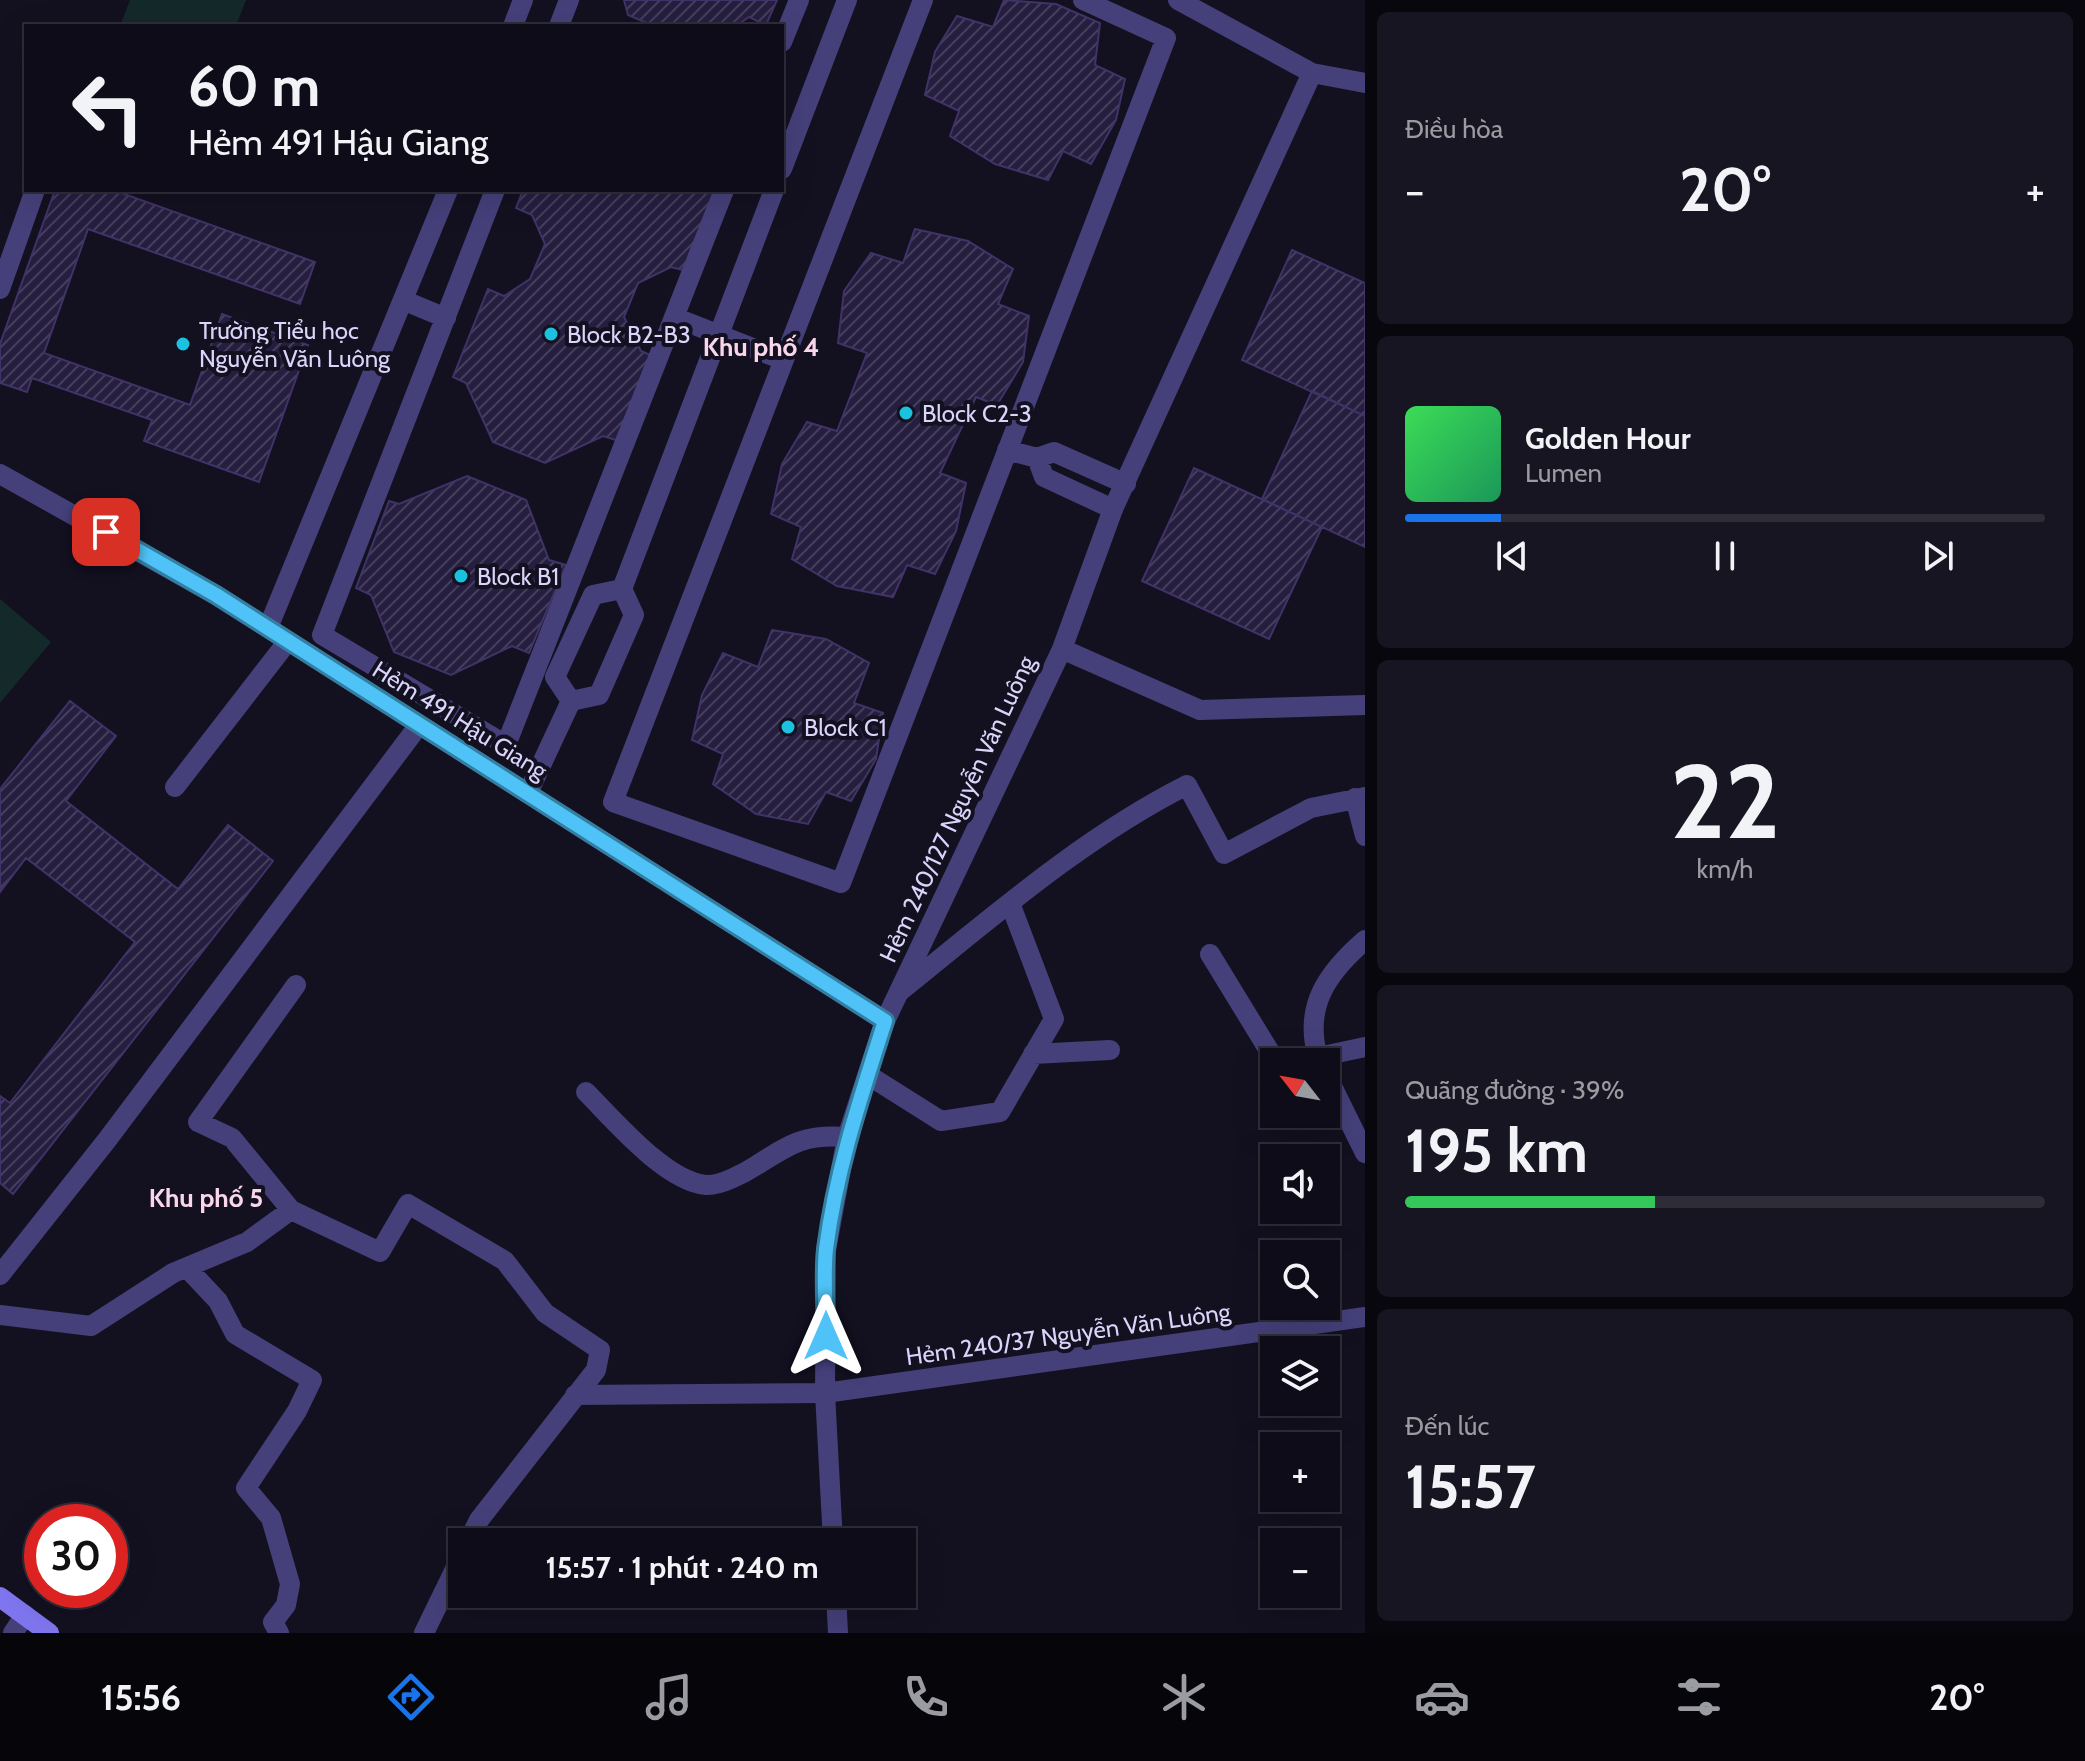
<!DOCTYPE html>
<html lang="vi">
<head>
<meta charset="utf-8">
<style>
  body { margin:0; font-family:Cabin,sans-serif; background:#171521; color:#f1f3f6; height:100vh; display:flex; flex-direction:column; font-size:30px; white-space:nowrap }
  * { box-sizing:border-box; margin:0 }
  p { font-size:26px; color:#9b9ba2 }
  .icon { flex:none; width:44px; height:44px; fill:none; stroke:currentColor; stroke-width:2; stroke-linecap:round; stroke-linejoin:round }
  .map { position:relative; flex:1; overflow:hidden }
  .panel { display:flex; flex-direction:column; gap:12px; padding:12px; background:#08070d; width:720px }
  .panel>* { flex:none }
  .top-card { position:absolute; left:24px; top:24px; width:760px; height:168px; border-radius:0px; box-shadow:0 8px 32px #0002,0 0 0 2px #2e2c37; background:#0e0c18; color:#f1f3f6; overflow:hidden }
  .needle { width:52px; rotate:301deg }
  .buttons { position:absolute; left:1260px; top:1048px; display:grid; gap:16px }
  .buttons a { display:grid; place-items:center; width:80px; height:80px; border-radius:0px; background:#0e0c18; box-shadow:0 8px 32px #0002,0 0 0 2px #2e2c37; font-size:40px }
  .speed { position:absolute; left:24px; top:1504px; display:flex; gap:16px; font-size:40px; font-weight:700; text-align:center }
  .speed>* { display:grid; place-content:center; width:104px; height:104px; border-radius:50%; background:#0e0c18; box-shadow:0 8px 32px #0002,0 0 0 2px #2e2c37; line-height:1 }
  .speed .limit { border:12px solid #d22; background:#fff; color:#111 }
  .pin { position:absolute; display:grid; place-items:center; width:68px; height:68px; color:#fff; margin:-34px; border-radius:16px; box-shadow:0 4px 12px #0006 }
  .me { position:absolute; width:88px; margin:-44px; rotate:0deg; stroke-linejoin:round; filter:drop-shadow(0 0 6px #0008) }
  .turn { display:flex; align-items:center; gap:28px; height:168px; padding:0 32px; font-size:36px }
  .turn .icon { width:104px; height:104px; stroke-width:2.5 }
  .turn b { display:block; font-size:56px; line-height:68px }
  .big { font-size:60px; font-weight:700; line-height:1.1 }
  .panel .tile { flex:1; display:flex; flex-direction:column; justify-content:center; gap:12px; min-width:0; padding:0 28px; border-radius:12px; background:#171521 }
  .panel .dial { align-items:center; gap:0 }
  .dial b { font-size:104px; line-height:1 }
  .song { display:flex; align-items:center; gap:24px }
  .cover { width:96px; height:96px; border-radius:12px; background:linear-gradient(135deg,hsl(130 70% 55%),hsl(150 70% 35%)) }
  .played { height:8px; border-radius:4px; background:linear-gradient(90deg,#1a73e8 15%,#2e2c37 15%) }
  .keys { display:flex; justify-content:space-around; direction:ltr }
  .heat { display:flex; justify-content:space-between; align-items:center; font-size:44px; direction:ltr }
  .charge { height:12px; border-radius:6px; background:linear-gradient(90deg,#34c759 39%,#2e2c37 0) }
  .trip { position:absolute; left:448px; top:1528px; width:468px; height:80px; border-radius:0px; background:#0e0c18; box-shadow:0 8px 32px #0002,0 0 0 2px #2e2c37; font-weight:700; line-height:80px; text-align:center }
  .dock { display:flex; height:128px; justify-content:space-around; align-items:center; background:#06050a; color:#9b9ba2 }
  .dock .icon { width:56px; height:56px }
  .dock .active { color:#1a73e8 }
  .dock b { font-size:36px; color:#f1f3f6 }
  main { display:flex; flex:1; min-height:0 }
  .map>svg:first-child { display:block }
  .park { fill:#142929 }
  .building { fill:url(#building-hatch); stroke:#403368; stroke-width:2 }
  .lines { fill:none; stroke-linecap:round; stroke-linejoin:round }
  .lane { stroke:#45407a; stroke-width:20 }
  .street { stroke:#45407a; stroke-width:20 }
  .secondary { stroke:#7f76ef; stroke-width:20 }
  .route-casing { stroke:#337fa1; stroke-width:20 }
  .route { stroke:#4fc3f7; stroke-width:14 }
  .poi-dot { fill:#1bc2df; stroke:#131020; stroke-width:3 }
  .labels { text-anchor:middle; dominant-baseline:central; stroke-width:8; stroke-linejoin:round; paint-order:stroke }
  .poi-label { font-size:24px; fill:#dad4fa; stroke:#131020; text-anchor:start }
  .street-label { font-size:24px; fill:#dad4fa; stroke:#131020 }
  .neighbourhood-label { font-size:26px; font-weight:bold; fill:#fad6eb; stroke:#131020 }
</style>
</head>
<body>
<main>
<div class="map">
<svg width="1365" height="1633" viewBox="0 0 1365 1633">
  <defs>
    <pattern id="building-hatch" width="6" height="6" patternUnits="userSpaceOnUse" patternTransform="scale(2)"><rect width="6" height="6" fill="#261e3f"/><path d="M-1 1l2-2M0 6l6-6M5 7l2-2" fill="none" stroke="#453e5c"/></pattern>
  </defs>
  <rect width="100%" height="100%" fill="#131020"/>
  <path class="park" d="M130,0H246L236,26H120Z
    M0,599L51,642L0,703Z"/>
  <path class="building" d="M624,0H777L766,25L749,17L736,26H654L628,15Z
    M1004,0L1056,4L1100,23L1095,65L1125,79L1116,120L1091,164L1063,151L1048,180L995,164L950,136L959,111L925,95L935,52L957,16L993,27Z
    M55,190H113L315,262L300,304L88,229L44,353L190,405L222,314L308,345L259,482L144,441L152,420L32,378L27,392L0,383V344Z
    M523,190H718L687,271L671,267L638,283L624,317L641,351L655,357L619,441L603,436L545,463L493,442L466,383L453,377L488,289L504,296L530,279L545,244L532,215L516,208Z
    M915,229L968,241L1013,269L998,304L1029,316L1023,362L997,405L976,397L940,473L966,483L956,531L935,574L907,565L893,597L837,586L792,559L801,527L771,514L782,464L807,422L837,431L867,353L838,343L844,291L871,253L903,263Z
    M1292,250L1365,283V416L1242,360Z
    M1312,391L1365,416V547L1262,499Z
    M1194,468L1322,527L1269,639L1142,581Z
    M467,476L526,500L549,560L566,565L529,653L512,646L451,675L394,652L371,595L356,588L389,501L399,504Z
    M772,630L826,639L869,663L854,703L883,713L876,759L851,801L826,792L808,824L756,814L713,784L723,754L692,740L702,695L723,653L758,667Z
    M70,701L116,736L66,801L178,889L228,825L273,861L13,1194L0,1183V1096L10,1103L135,942L26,858L0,892V789Z"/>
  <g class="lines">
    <path class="lane" d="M923,0L613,802L841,883L1166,38L1083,0
      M559,26L569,0
      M782,42L799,0
      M495,190L322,635L506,745L724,190
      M405,301L446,318
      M674,317L783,360
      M1007,450L1037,458L1054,452L1126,484
      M1037,458L1044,477L1113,509
      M175,787L288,641
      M1355,798L1365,836
      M1210,954L1276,1062
      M296,985L198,1122L232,1138L291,1210L380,1252L408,1204L505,1261L545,1313L600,1350L596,1370L479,1520L468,1542
      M899,992C990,919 1082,838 1187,785L1224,854L1311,808L1365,797
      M1033,1054L1110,1050
      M1311,1062L1318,1057C1303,1006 1328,972 1365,940
      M1320,1062L1318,1057L1365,1047
      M1326,1074L1365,1153
      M868,1075L941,1121L1000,1112L1054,1019L1010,903
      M586,1092C614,1120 665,1181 706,1185C720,1186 745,1173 757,1165C792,1143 805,1134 847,1137
      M187,1268L218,1301L235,1334L312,1380L297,1411L246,1488L271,1518L290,1584L286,1605L273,1622L279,1633
      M0,1315L91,1326L173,1273L247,1242L291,1210
      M575,1395L825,1393L1365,1317
      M13,1633L25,1615
      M424,1633L462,1555"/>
    <path class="street" d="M1178,0L1312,73L1365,83
      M513,26L523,0
      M782,169L847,0
      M0,289L35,190
      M0,474L216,595L885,1021
      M268,628L448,190
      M1062,649L1200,710L1365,705
      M571,701L599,695L634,615L622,589L774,190
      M571,701L555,677L593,595L622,589
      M528,793L571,701
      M0,1275L107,1140L419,725
      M833,1542L825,1393L826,1250L847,1137L885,1021L1062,649L1113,509L1312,73
      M836,1594L838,1633"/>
    <path class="secondary" d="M0,1597L49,1633"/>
  </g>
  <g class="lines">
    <g class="route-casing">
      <path id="route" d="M106,532L216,595L885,1021C861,1096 836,1170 826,1249C823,1277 826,1307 826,1336"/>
    </g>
    <use href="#route" class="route"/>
  </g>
  <g class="poi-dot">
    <circle cx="551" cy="334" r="8"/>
    <circle cx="183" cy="344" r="8"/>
    <circle cx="906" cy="413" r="8"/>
    <circle cx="461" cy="576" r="8"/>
    <circle cx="788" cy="727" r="8"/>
  </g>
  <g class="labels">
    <g class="poi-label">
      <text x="199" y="330">Trường Tiểu học<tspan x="199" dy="28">Nguyễn Văn Luông</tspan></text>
      <text x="567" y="334">Block B2-B3</text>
      <text x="922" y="413">Block C2-3</text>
      <text x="477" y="576">Block B1</text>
      <text x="804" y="727">Block C1</text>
    </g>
    <g class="street-label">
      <text transform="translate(460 720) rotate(32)">Hẻm 491 Hậu Giang</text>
      <text transform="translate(957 809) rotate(-65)">Hẻm 240/127 Nguyễn Văn Luông</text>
      <text transform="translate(1068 1334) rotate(-8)">Hẻm 240/37 Nguyễn Văn Luông</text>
    </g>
    <g class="neighbourhood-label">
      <text x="761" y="347">Khu phố 4</text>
      <text x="206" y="1198">Khu phố 5</text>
    </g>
  </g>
</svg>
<div class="buttons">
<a><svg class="needle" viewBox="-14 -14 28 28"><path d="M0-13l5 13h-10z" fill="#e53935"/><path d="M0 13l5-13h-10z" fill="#9b9ba2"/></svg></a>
<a><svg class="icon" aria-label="sound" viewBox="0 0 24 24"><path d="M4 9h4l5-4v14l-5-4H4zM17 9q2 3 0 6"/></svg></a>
<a><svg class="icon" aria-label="search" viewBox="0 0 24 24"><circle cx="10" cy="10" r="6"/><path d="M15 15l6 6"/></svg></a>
<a><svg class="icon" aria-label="layers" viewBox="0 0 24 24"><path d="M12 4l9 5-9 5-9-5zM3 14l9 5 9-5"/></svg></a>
<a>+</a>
<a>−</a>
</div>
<div class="speed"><div class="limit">30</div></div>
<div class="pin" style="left:106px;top:532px;background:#d93025"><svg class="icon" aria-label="arrive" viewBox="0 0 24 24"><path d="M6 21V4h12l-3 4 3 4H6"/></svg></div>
<svg class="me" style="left:826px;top:1336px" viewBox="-20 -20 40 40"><path d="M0-17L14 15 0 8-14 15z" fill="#4fc3f7" stroke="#fff" stroke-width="4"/></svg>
<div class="trip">15:57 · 1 phút · 240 m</div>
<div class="top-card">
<div class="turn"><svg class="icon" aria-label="left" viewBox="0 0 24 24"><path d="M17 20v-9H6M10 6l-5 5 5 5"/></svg><div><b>60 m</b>Hẻm 491 Hậu Giang</div></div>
</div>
</div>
<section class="panel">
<div class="tile"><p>Điều hòa</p>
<div class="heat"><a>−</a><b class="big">20°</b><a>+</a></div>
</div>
<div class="tile">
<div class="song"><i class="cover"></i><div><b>Golden Hour</b><p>Lumen</p></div></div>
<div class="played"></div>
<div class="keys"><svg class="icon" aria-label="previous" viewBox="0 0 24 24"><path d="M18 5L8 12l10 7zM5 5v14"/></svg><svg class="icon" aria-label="pause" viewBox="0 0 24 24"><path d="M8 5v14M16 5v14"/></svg><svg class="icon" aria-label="next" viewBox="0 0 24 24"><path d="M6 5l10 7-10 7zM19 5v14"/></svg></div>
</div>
<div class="tile dial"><b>22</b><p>km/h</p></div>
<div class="tile"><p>Quãng đường · 39%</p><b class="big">195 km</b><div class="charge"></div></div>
<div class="tile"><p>Đến lúc</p><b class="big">15:57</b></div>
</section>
</main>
<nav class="dock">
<b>15:56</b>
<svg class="icon active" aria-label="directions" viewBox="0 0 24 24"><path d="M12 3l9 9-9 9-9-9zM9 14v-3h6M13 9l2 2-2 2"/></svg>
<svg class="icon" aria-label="music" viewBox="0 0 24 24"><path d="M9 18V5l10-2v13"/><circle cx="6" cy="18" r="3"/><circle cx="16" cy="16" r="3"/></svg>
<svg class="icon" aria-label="phone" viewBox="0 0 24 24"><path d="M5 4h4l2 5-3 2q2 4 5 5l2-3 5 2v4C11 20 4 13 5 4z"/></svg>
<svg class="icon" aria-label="climate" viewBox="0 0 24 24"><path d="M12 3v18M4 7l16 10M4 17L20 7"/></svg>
<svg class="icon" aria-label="car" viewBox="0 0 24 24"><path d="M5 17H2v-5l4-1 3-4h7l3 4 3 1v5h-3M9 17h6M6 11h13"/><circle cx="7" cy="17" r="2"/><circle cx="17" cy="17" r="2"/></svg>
<svg class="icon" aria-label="filters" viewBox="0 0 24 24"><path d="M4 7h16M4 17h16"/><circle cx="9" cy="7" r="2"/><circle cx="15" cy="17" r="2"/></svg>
<b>20°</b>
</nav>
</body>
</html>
